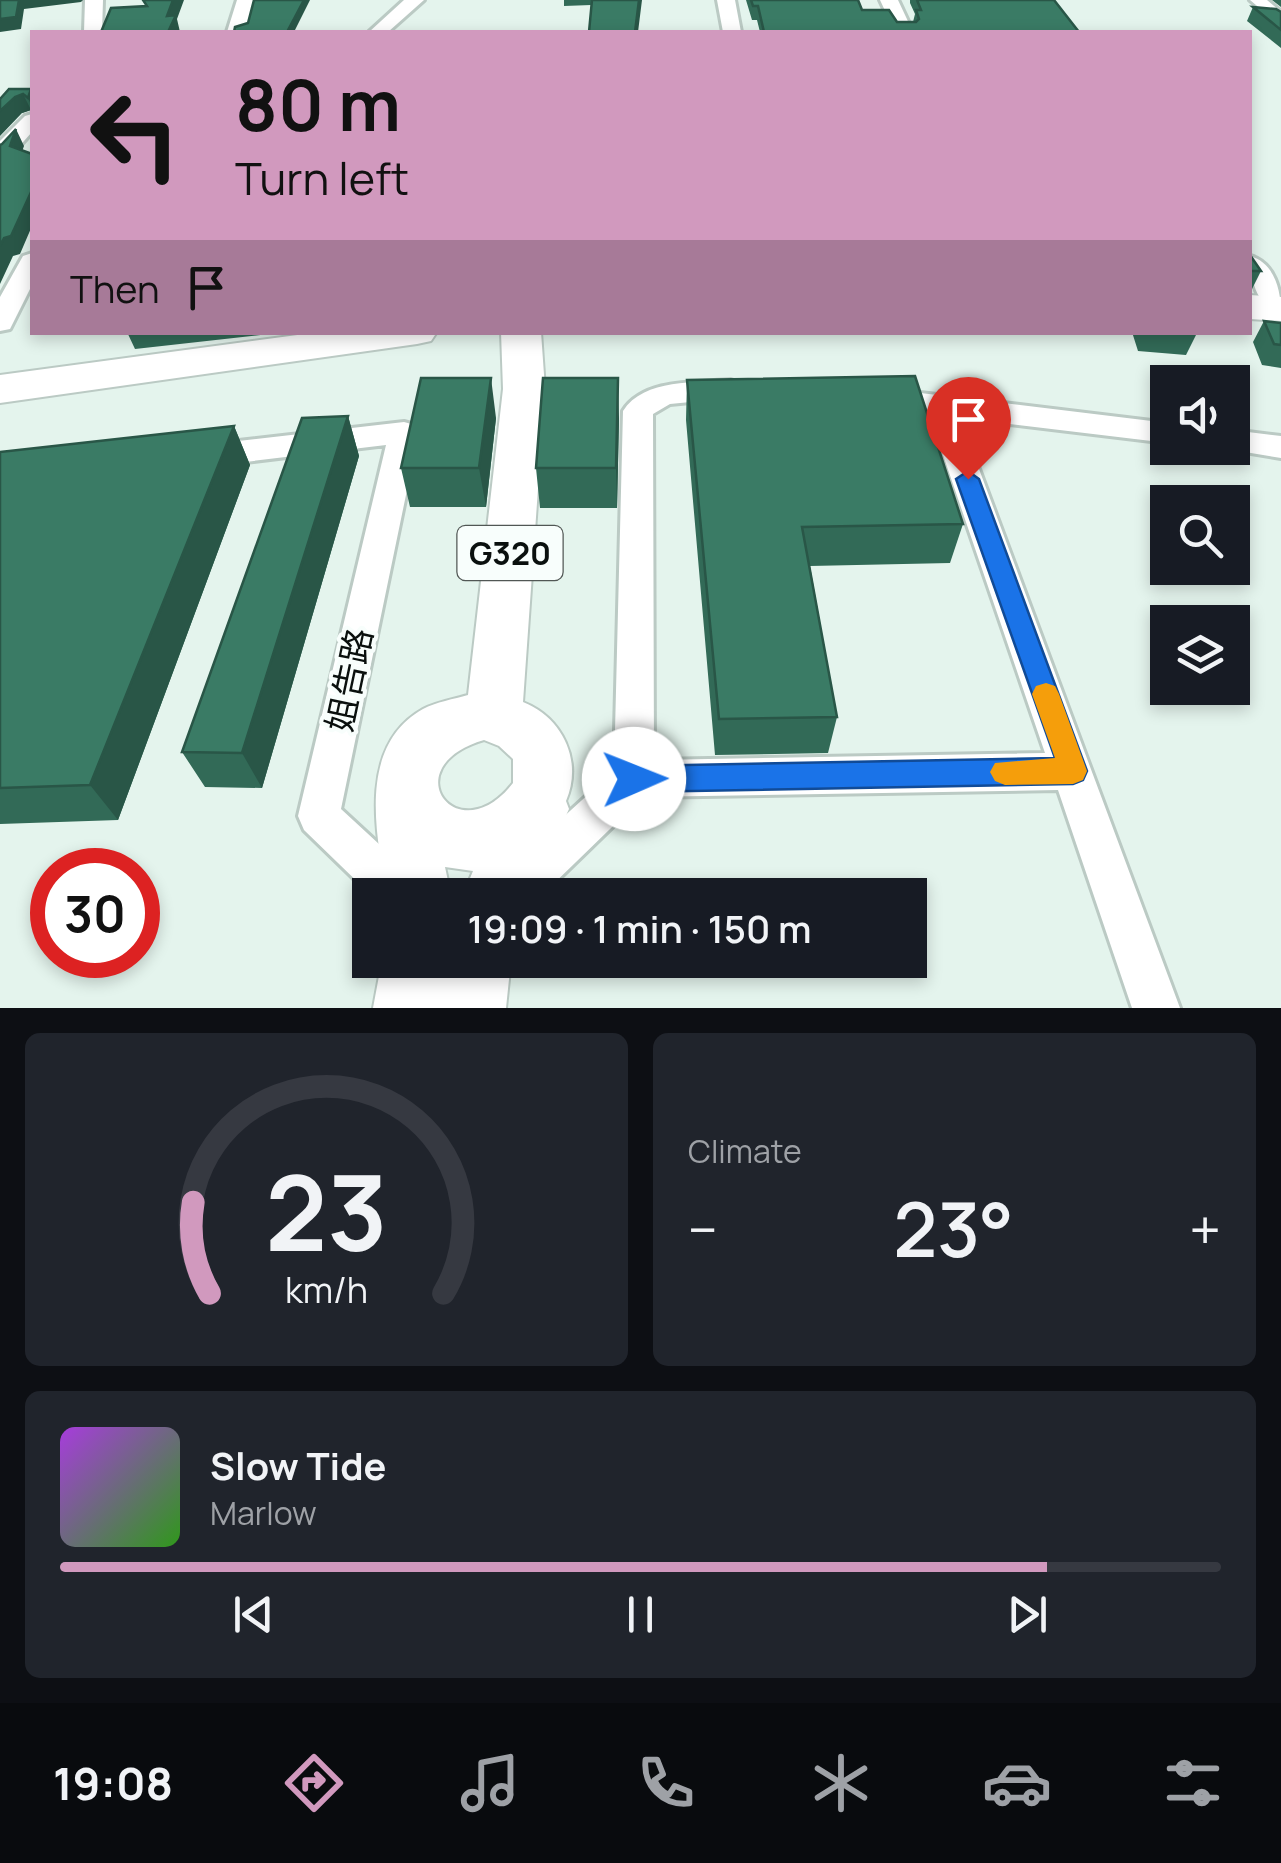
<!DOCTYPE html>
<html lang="en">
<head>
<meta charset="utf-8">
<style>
  body { margin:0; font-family:Manrope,"Noto Sans SC",sans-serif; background:#20242c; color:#f1f3f6; height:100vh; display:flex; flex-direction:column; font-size:38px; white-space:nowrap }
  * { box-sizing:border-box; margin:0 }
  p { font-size:32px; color:#9ea1a6 }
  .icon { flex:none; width:55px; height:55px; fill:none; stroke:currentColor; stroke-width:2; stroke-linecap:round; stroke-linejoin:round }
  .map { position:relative; height:1008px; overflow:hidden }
  .drawer { display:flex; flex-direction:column; gap:25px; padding:25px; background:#0d0f14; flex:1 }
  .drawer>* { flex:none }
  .guide { position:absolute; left:30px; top:30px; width:1222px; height:305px; border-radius:0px; box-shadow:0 5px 15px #0003; background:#d199be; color:#111; overflow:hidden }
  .tools { position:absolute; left:1150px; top:365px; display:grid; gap:20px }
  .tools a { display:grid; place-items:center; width:100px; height:100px; border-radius:0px; background:#171b24; box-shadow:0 5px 15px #0003; font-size:50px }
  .speed { position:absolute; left:30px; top:848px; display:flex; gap:20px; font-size:50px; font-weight:700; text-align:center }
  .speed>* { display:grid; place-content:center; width:130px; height:130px; border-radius:50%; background:#171b24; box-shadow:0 5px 15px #0003; line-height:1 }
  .speed .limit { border:15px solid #d22; background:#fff; color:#111 }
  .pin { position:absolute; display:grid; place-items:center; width:85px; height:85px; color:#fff; margin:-102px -42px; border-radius:50% 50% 50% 0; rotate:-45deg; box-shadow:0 0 10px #0007 }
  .pin .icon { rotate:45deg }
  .me { position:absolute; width:110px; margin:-55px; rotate:89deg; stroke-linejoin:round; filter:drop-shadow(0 0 8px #0008) }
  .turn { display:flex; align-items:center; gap:35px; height:210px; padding:0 40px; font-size:45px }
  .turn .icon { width:130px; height:130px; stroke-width:2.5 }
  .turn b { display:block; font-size:70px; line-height:85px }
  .then { display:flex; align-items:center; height:95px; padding:0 40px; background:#0003; gap:20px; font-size:38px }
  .big { font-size:75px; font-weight:600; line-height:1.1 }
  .drawer .widget { flex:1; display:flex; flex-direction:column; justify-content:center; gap:15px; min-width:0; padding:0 35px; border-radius:15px; background:#20242c }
  .drawer .dial { align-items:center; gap:0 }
  .dial svg { height:260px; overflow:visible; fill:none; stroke:#363941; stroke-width:7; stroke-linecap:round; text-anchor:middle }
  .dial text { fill:#f1f3f6; stroke:none }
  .song { display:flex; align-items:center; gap:30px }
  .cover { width:120px; height:120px; border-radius:15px; background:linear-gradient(135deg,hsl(280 70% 55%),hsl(110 70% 35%)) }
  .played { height:10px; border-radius:5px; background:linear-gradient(90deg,#d199be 85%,#363941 85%) }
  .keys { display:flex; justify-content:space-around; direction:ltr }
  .heat { display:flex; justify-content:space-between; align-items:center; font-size:55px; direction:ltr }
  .drawer .tiles { flex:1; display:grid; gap:25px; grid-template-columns:1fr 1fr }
  .widget:last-child { grid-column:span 2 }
  .trip { position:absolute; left:352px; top:878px; width:575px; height:100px; border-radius:0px; background:#171b24; box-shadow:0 5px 15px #0003; font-weight:600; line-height:100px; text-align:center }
  .tab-bar { display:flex; height:160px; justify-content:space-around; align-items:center; background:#090b0e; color:#9ea1a6 }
  .tab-bar .icon { width:70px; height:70px }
  .tab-bar .active { color:#d199be }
  .tab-bar b { font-size:45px; color:#f1f3f6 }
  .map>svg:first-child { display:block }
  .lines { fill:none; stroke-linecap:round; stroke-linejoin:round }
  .minor-casing { stroke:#bbcac4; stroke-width:6 }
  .highway-casing { stroke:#bbcac4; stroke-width:4 }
  .minor { fill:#fff; fill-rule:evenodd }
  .highway { fill:#fff; fill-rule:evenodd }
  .wall { fill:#326a57 }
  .shaded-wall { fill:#295647 }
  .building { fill:#3a7b65; stroke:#295647; stroke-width:2.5 }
  .route { fill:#1a73e8; stroke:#114b97; stroke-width:2.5 }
  .slow { fill:#f59e0b }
  .labels { text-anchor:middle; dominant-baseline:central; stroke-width:8; stroke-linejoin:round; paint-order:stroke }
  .shield { fill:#f8fefc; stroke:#515755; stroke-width:2.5 }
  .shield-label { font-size:32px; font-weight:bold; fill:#0a100e }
  .street-label { font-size:35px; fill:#0a100e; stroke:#f8fefc }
</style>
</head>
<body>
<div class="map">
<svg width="1281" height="1008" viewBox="0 0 1281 1008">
  <rect width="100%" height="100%" fill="#e4f4ed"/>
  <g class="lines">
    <g class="minor-casing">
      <path id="minor" d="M85,0H103L102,32H84Z
        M237,0H255L245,32H227Z
        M404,0H424L388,32H369Z
        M717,0H735L741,32H723Z
        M880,0H898L913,32H895Z
        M1250,0H1267L1281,12V26Z
        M32,114V132L8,159L0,161V141L25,116Z
        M32,253V285L10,329L0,331V297L23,256Z
        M1250,256C1275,263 1281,291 1281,313C1256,307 1250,278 1250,256Z
        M731,380L741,383L746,390L741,397L670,404L653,414L654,760L1045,753L929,414L869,405L864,398L869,391L879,388L1168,423V443L960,418L1180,1008H1132L1058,790L643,797L542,895H488L494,880L614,771L623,411C644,378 697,383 731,380Z
        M404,422L415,425L419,432L341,809L418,880L424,895H371L304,830L298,816L386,445L203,467L192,464L187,456L192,448L203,445Z
        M1232,430L1281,436V458L1221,448H1232Z"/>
    </g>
    <g class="highway-casing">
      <path id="highway" d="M1250,295L1281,297V321L1250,319Z
        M320,332H437L431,341L417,344L0,403V375Z
        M501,332H541L545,389L523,702C563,718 583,761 566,801L569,809L529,895H463L473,871L445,867L451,895H387C376,835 357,746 423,709C436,702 454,699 468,695L503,389ZM484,740L499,746L513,759V783C458,854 392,767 484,740Z
        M382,960H511L506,1008H373Z"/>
    </g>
    <use href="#minor" class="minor"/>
    <use href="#highway" class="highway"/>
  </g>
  <path class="wall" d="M564,0H642L591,5L564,6Z
    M746,0H858L862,10L897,22H913L915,14L910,3V0H1054L1079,32H760L757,20H752Z
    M1272,0H1281V7Z
    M1253,7L1281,12V48L1247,21Z
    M32,92V112L31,110L22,113L0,99Z
    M1250,255L1261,271L1252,289H1250Z
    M1264,321L1281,323V368L1262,365L1253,342Z
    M127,332H287L135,349Z
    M1132,332H1196V335L1186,355L1138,351Z
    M687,380L963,524L950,563L810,566L837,717L828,753L715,755L686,420Z
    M348,416L359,456L262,788L205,787L182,752Z
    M496,418L486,507H410L401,468Z
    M619,418L617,508H540L536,468Z
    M234,426L250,465L118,820L0,824V452Z"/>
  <path class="shaded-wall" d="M19,0H83L81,2L24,9L21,29L0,32V19Z
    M173,0H184L177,19L180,32H168L167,16Z
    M304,0H310L294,32H287Z
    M639,0H642L638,32H635Z
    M31,89L32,92V107L28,98Z
    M23,94L31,110L22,113L0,136V111L15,97Z
    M16,129L24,146L18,163L10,146Z
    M32,190V226L20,254L13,256L0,284V246Z
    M491,378L496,418L486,507L479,468Z
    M618,378L619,418L617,508L616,468Z
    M348,416L359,456L262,788L242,753Z
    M234,426L250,465L118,820L90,785Z"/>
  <path class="building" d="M0,0H19L16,17L0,19Z
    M143,0H173L167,16L176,15L168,32H101L111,8L147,6Z
    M254,0H304L287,32H234L235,27L248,23Z
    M592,0H639L635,32H589Z
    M751,0H858L862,10H889L897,22H916L919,19L916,10H921L917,0H1054L1079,32H764L758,6H753Z
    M1253,7L1276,9L1281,12V30Z
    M9,89H31L28,98L23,94L15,97L0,111V99Z
    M16,129L10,146L32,154V190L11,236L4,238L0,246V145L2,144Z
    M1250,255L1261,271H1250Z
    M1264,321L1281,323V345L1274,344Z
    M915,376L963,524L802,527L837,717L719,719L687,380Z
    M421,378H491L479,468H401Z
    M543,378H618L616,468H536Z
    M348,416L242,753L182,752L302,418Z
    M234,426L90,785L0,788V452Z"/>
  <path class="route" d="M968,471L979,479L1087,771L1083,780L1073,784L634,792L624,788L620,779L624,770L634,766L1055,758L956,479Z"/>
  <path class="slow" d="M1046,683L1055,686L1059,694L1087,771L1083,780L1073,784L1005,785L995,781L990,772L995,763L1055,758L1032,694L1036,686Z"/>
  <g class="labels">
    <rect class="shield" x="457.5" y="526" width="105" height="54" rx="8"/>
    <g class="shield-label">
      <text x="510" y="553">G320</text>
    </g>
    <g class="street-label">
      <text transform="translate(349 680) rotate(-78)">姐告路</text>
    </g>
  </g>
</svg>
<div class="tools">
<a><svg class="icon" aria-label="sound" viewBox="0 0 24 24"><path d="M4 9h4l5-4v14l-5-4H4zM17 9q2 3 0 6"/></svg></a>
<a><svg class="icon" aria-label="search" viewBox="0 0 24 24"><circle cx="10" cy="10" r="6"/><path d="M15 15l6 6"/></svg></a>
<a><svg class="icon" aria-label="layers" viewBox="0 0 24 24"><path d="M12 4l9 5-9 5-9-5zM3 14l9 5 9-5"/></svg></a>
</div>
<div class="speed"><div class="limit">30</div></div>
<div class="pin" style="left:968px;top:479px;background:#d93025"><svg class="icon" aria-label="arrive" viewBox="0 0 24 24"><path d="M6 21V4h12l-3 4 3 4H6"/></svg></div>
<svg class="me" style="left:634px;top:779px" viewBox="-20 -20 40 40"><circle r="19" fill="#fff"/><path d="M0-13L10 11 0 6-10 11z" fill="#1a73e8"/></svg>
<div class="trip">19:09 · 1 min · 150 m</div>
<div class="guide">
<div class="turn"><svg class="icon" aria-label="left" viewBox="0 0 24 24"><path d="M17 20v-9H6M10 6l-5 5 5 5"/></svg><div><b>80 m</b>Turn left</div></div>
<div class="then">Then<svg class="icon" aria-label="arrive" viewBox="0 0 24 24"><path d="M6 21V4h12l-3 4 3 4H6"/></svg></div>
</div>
</div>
<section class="drawer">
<div class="tiles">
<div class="widget dial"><svg viewBox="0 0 100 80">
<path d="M14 69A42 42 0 1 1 86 69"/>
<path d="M14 69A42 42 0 0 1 9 41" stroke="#d199be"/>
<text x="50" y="56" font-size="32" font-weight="700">23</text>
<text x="50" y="72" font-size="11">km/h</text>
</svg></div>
<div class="widget"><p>Climate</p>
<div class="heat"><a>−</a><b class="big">23°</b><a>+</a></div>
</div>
<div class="widget">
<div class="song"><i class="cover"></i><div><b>Slow Tide</b><p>Marlow</p></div></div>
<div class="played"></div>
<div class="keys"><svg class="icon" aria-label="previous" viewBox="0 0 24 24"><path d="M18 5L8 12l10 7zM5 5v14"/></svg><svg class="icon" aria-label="pause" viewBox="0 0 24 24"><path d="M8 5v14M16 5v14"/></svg><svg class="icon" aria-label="next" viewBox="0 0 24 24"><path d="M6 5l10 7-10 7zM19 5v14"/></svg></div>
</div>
</div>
</section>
<nav class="tab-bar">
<b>19:08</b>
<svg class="icon active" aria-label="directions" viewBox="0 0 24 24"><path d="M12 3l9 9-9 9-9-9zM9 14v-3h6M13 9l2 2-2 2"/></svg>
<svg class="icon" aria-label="music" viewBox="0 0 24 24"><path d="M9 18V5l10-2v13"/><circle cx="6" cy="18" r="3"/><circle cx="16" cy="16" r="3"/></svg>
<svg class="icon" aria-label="phone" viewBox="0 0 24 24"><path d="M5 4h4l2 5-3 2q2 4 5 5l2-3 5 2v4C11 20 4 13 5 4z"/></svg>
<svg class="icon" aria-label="climate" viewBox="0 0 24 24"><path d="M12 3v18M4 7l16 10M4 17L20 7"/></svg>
<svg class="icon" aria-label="car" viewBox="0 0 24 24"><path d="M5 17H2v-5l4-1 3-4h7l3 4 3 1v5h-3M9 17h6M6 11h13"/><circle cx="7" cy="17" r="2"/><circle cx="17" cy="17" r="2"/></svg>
<svg class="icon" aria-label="filters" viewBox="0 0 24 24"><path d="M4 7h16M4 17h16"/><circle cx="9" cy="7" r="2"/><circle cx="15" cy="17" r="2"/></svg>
</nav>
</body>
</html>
